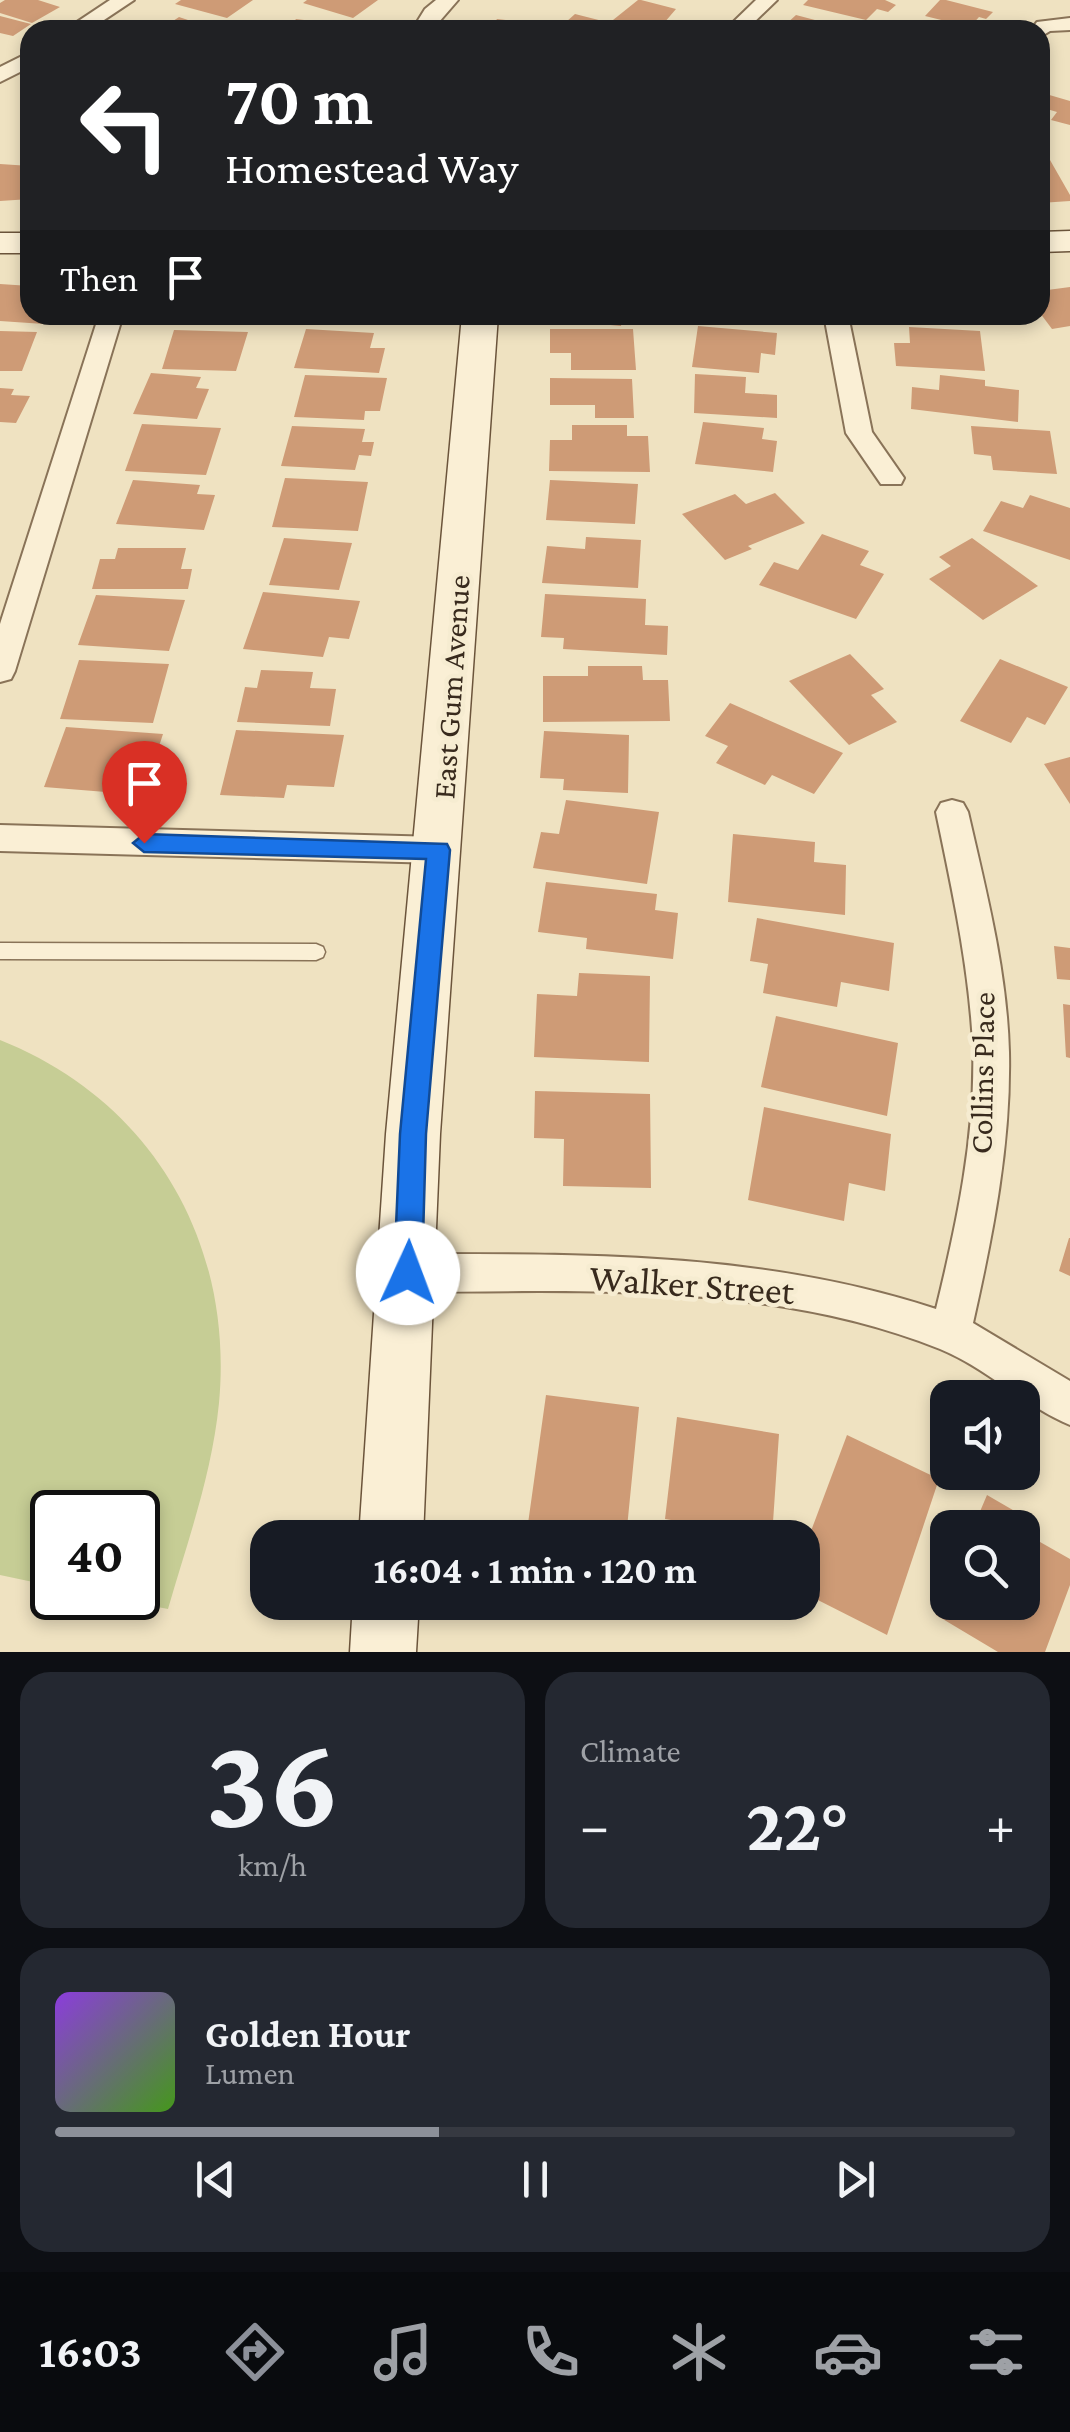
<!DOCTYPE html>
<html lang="en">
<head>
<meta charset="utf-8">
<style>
  body { margin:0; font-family:"Crimson Pro",serif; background:#242831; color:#f1f3f6; height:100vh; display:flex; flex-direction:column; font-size:38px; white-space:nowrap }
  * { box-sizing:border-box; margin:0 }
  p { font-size:32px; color:#9ea1a6 }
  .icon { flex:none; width:55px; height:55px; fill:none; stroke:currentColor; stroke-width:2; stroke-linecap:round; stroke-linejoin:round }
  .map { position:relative; height:1652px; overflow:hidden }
  .side { display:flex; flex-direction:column; gap:20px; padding:20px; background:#0d0f14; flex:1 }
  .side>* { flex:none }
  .banner { position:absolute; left:20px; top:20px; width:1030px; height:305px; border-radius:30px; box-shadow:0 5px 15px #0003; background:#202124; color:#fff; overflow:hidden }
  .controls { position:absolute; left:930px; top:1380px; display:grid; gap:20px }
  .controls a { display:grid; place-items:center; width:110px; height:110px; border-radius:20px; background:#171b24; box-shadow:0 5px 15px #0003; font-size:50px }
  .speed { position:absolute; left:30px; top:1490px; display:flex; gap:20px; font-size:50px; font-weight:700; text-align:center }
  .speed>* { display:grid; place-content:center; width:130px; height:130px; border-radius:50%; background:#171b24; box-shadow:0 5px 15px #0003; line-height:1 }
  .speed .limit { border:5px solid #111; border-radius:15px; background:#fff; color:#111 }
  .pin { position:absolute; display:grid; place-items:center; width:85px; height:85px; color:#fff; margin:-102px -42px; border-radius:50% 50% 50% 0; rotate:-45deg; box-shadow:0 0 10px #0007 }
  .pin .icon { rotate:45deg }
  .me { position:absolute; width:110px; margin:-55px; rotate:2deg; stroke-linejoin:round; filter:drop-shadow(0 0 8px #0008) }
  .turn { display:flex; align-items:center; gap:35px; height:210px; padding:0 40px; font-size:45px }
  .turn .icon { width:130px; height:130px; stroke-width:2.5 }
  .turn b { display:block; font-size:70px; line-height:85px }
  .then { display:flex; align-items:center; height:95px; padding:0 40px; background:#0003; gap:20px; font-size:38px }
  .big { font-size:75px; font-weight:700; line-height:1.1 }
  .side .widget { flex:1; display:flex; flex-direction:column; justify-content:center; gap:15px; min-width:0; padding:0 35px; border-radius:30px; background:#242831 }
  .side .dial { align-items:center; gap:0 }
  .dial b { font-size:130px; line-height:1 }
  .song { display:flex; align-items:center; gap:30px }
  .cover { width:120px; height:120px; border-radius:15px; background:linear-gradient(135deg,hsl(270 70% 55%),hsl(100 70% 35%)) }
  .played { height:10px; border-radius:5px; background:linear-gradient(90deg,#8c9099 40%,#363941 40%) }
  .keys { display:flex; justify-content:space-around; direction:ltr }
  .heat { display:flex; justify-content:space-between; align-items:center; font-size:55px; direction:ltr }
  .side .tiles { flex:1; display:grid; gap:20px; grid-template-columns:1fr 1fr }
  .widget:last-child { grid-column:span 2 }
  .trip { position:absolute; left:250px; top:1520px; width:570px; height:100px; border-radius:30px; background:#171b24; box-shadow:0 5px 15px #0003; font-weight:700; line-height:100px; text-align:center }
  .dock { display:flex; height:160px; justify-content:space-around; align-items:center; background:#090b0e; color:#9ea1a6 }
  .dock .icon { width:70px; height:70px }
  .dock .on { color:#8c9099 }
  .dock b { font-size:45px; color:#f1f3f6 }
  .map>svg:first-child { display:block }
  .green { fill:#c6cd95 }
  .building { fill:#ce9b76 }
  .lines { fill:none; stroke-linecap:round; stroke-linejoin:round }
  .lane-casing { stroke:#897358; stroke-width:3 }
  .street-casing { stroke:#897358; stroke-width:4 }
  .secondary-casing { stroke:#6b543b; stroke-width:3 }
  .lane { fill:#faefd5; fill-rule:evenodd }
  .street { fill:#faefd5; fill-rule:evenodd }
  .secondary { fill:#faefd5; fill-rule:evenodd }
  .route { fill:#1a73e8; stroke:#114b97; stroke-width:2.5 }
  .labels { text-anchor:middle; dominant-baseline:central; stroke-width:9; stroke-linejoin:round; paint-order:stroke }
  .street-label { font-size:32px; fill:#382a1d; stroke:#f6ecd1 }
  .near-street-label { font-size:38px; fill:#382a1d; stroke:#f6ecd1 }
</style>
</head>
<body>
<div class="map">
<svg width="1070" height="1652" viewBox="0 0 1070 1652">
  <rect width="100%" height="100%" fill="#efe2c1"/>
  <path class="green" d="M0,1040C151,1100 234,1241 219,1403C212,1474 188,1540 168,1609L111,1598H138V1512H52V1586L0,1575Z"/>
  <path class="building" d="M5,0H38L60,7L32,23L0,13V3Z
    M181,0H253L227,18L175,4Z
    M307,0H378L353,18L303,3Z
    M638,0H641L676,9L658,30L613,20Z
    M808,0H885L896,5L888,12L877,9L866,20L803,5Z
    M940,0H946L993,12L986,19L979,17L970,27L925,16Z
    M575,14L634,29V30H557Z
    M796,15L849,29V30H788L790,27L784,26Z
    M0,16L31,24L13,36L0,33Z
    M179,17L209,27L131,30L145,21L164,27Z
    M296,19L368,28V30H288Z
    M497,19L524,22L519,30H462L468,22L493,25Z
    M928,20L961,29V30H918Z
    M1046,94L1070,101V125L1051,120L1057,112L1040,107Z
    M1050,160L1070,195V201L1040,203V161Z
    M0,164L30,166V199L0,201Z
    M0,284L30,286V315H49L44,324L0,321Z
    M1070,287V326L1052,329L1040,313V291Z
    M309,315H388L384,325Z
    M548,315H623L621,326L547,319Z
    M701,315H774L775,323L701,320Z
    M906,315H969V323L906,318Z
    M698,326L777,333L775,355L761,353L759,373L692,367Z
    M909,327L980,331L985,371L896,366L894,343H910Z
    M306,329L374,333L370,348H385L379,373L294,368Z
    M550,329H633L636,370H571V353H550Z
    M174,330L248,332L236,371L162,369Z
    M0,331L37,332L22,371H0Z
    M151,373L201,377L196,388L209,389L197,419L133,414Z
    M695,374L746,377L745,393L777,395V418L694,413Z
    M305,375L387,378L380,411H365L364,420L294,417Z
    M940,375L985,380V386L1019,390L1018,422L911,409L912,387L939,390Z
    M550,378L632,379L634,418H595V405H550Z
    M0,388L14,389L11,395L30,396L16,423L0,422Z
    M703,422L764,428L762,439L777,441L773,472L695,464Z
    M142,424L221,428L206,475L125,471Z
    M572,425H627V436H648L650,472L549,471L550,440H572Z
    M292,426L365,429L362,442H374L371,456L359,455L355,470L281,466Z
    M971,426L1050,431L1057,474L993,470L991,456L974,454Z
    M285,478L368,482L358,531L272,527Z
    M133,480L200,485L197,494L215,495L204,530L116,524Z
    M550,480L638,484L635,524L546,520Z
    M775,493L805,523L748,546L752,549L725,560L682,514L735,494L746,504Z
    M1030,495L1070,508V560L983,531L1001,501L1023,508Z
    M822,534L869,551L860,565L884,574L856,619L759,585L774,562L798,570Z
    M586,537L641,540L638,588L542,583L547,546L585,549Z
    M284,538L352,543L339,590L269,585Z
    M972,538L1038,586L983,620L929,579L951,566L939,557Z
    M118,548H186L181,569H192L188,589H92L100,559H115Z
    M263,592L360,601L349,639L329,637L323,657L243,649Z
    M545,594L646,599L645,625L668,626L667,655L563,649L564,638L541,637Z
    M96,595L185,600L169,651L78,645Z
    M850,654L884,689L871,695L897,722L849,745L789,681Z
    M1000,659L1068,687L1045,725L1027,717L1011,743L960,721Z
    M79,660L169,664L153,723L60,719Z
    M588,666H642L643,680H668L670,721L543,722V676H588Z
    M261,670L313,672L310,688L336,689L330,726L237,722L245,687L257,688Z
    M730,703L843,753L814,794L772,775L765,785L716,763L728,746L705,736Z
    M66,727L163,734L143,795L44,787Z
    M236,730L344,735L334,787L287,785L284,798L220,795Z
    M544,731L629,735L628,793L563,790L564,779L540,778Z
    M1070,757V804L1044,764Z
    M566,800L659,812L647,884L533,868L541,832L559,834Z
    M733,834L815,842L814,862L846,865L845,915L728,902Z
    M546,882L657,894L655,910L678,913L673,959L586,949L587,938L538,932Z
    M757,918L894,943L889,991L841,982L837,1007L763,993L768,964L750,961Z
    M1054,946L1070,948V980L1057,979Z
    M579,973L650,976L649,1062L534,1057L537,994L577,996Z
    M1063,1004L1070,1005V1058L1066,1057Z
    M776,1016L898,1043L887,1116L761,1087Z
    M535,1091L650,1094L651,1188L563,1186L564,1139L534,1138Z
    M764,1107L891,1134L885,1191L849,1183L844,1221L748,1200Z
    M1069,1238H1070V1276L1059,1271Z
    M546,1395L639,1407L626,1538H526Z
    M677,1417L779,1434L772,1537L665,1519Z
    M847,1435L939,1479L887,1635L802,1592V1555Z
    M987,1495L1039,1525L1033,1538L1070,1559V1585L1045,1652H998L936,1615L947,1589L948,1602H1022V1528H973Z"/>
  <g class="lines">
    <g class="lane-casing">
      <path id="lane" d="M0,943L316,944L323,947L325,952L323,957L316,960L0,959Z"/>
    </g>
    <g class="street-casing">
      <path id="street" d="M110,0H134L89,30H65Z
        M436,0H458L432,30H412L425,9Z
        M756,0H777L746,30H725Z
        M1070,18V30L1050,31L1040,37V30H1031L1037,22Z
        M30,52V67L0,82V67Z
        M99,315H123L15,671L11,679L0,682V624Z
        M824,315H848L872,432L904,478L901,484H881L846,433Z
        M952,800L963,803L968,812C986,891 1007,971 1009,1052C1011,1144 993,1234 973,1323L1070,1381V1425C1023,1405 988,1369 940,1349C773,1282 584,1291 408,1292L394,1286L388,1273L394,1260L408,1254C587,1254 763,1252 936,1309C957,1223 976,1134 973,1045C969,966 952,889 936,812L941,803Z
        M0,825L438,837L450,841L454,850L450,859L438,863L0,851Z"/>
    </g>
    <g class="secondary-casing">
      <path id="secondary" d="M1070,231V251L1040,252V232Z
        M0,233H30V253H0Z
        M462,315H498L440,1134L423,1538H359L386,1134Z
        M353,1602H419L416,1652H350Z"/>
    </g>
    <use href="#lane" class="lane"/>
    <use href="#street" class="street"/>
    <use href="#secondary" class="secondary"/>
  </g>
  <path class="route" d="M144,834L447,844L450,850L426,1134L422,1273L418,1283L408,1286L398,1283L394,1273L400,1134L426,859L144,852L133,843Z"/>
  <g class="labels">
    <g class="street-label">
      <text transform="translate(451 687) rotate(-86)">East Gum Avenue</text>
      <text transform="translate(982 1073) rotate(-89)">Collins Place</text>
    </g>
    <g class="near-street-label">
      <text transform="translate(692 1284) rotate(4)">Walker Street</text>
    </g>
  </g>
</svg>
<div class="controls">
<a><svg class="icon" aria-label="sound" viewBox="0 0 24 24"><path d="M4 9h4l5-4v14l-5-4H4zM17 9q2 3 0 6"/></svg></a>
<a><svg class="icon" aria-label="search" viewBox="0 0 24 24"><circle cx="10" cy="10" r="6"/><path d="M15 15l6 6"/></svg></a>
</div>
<div class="speed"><div class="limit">40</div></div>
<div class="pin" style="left:144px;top:843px;background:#d93025"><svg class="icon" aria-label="arrive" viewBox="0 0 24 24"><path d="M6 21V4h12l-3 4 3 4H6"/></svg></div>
<svg class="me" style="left:408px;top:1273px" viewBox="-20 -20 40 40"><circle r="19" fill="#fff"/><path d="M0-13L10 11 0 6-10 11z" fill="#1a73e8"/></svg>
<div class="trip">16:04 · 1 min · 120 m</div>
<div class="banner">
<div class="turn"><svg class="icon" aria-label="left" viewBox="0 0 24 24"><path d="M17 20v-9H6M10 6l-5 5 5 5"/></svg><div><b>70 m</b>Homestead Way</div></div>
<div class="then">Then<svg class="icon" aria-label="arrive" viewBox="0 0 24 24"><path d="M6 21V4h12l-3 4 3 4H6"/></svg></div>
</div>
</div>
<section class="side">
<div class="tiles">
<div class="widget dial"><b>36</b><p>km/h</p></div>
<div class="widget"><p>Climate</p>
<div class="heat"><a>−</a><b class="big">22°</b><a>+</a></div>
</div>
<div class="widget">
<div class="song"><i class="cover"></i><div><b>Golden Hour</b><p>Lumen</p></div></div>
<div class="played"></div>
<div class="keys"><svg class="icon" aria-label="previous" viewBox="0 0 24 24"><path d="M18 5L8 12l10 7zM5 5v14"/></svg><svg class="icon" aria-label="pause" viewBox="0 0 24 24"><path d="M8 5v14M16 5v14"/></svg><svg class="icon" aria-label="next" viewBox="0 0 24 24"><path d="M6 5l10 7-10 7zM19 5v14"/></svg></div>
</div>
</div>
</section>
<nav class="dock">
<b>16:03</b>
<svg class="icon on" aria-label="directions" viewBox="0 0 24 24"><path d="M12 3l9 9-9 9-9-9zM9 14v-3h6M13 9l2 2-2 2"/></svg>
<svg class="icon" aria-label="music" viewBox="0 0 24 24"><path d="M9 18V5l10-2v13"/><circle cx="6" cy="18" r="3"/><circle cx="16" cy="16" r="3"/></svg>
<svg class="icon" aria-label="phone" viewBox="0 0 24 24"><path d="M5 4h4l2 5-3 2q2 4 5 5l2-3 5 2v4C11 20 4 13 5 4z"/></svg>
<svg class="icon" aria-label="climate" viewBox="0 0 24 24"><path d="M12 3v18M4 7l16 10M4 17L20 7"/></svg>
<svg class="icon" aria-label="car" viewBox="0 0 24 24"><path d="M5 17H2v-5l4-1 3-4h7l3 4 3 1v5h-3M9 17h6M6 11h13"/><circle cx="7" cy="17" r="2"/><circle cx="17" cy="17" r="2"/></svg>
<svg class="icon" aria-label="filters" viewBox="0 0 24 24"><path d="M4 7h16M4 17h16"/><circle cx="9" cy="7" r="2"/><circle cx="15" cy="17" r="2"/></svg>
</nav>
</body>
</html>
